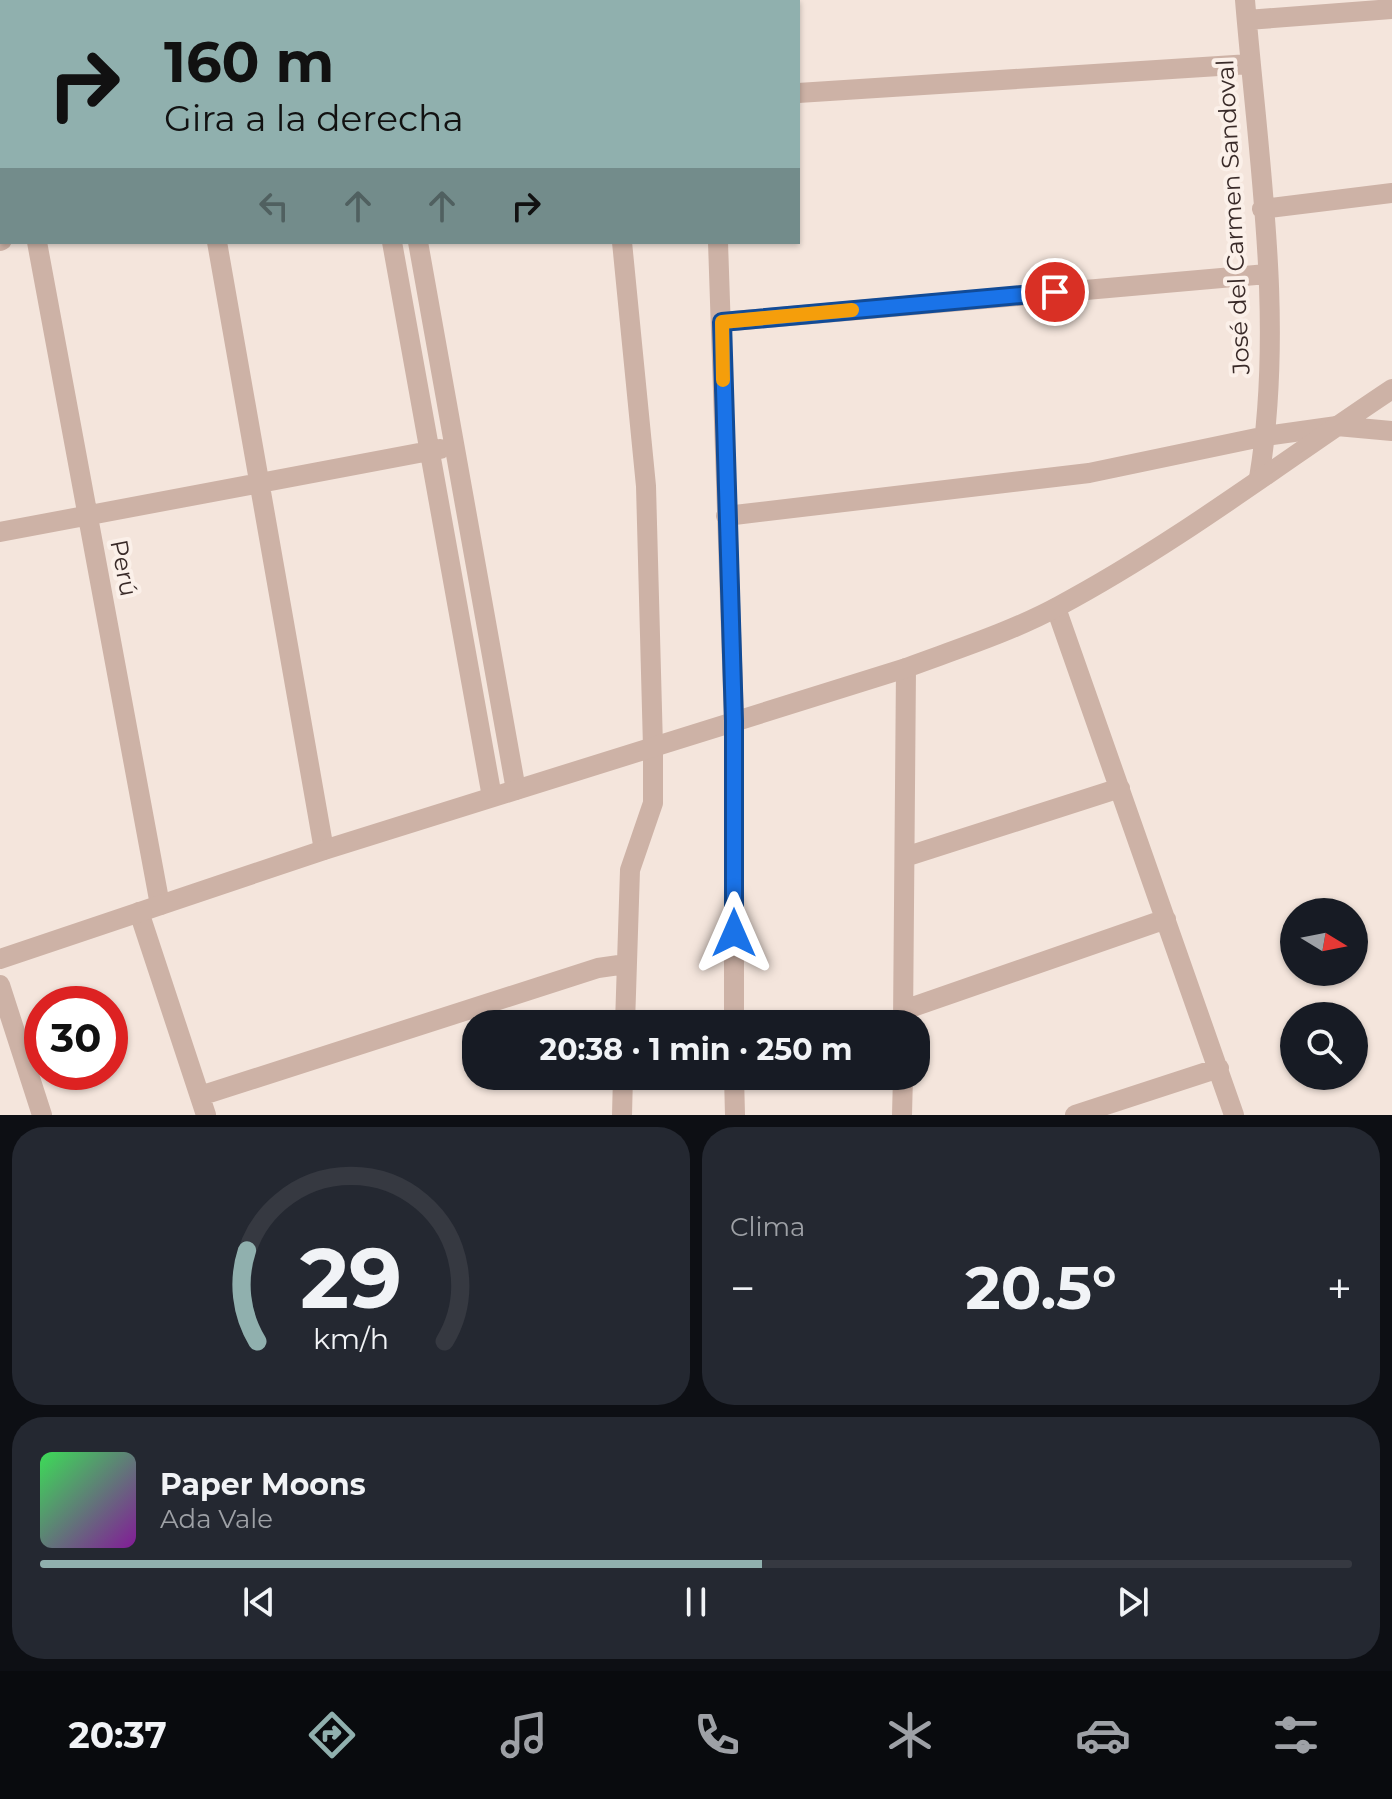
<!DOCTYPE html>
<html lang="es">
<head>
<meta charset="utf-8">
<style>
  body { margin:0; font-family:Montserrat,sans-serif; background:#242831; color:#f1f3f6; height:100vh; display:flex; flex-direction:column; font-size:30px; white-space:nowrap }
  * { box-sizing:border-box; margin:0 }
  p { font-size:26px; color:#9ea1a6 }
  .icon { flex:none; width:44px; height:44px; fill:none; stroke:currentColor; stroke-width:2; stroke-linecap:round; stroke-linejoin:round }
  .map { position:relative; height:1115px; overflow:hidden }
  .details { display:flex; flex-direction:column; gap:12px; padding:12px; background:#0d0f14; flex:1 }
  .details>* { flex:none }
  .banner { position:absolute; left:0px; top:0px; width:800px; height:244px; box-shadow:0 2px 6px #0004; background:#90b0ae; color:#111; overflow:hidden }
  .needle { width:52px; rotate:100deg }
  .fabs { position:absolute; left:1280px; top:898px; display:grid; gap:16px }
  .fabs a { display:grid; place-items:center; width:88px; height:88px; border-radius:50%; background:#171b24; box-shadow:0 2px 6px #0004; font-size:40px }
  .speed { position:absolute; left:24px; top:986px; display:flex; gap:16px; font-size:40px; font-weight:700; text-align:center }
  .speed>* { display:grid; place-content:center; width:104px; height:104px; border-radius:50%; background:#171b24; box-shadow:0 2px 6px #0004; line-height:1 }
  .speed .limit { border:12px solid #d22; background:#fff; color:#111 }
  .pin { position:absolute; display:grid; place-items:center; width:68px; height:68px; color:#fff; margin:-34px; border:4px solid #fff; border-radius:50%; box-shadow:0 2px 8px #0007 }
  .me { position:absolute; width:88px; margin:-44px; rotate:0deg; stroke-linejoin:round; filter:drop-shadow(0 0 6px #0008) }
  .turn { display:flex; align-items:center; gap:28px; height:168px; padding:0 32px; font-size:36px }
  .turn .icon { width:104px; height:104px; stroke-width:2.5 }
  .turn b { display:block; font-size:56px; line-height:68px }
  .lanes { display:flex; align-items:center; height:76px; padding:0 32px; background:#0003; justify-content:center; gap:40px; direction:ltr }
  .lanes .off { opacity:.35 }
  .big { font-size:60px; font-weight:700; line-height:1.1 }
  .details .widget { flex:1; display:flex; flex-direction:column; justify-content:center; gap:12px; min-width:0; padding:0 28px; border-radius:32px; background:#242831 }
  .details .dial { align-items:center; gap:0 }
  .dial svg { height:208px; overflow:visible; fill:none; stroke:#363941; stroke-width:7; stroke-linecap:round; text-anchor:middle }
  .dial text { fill:#f1f3f6; stroke:none }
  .song { display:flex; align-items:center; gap:24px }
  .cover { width:96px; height:96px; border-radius:12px; background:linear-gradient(135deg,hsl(130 70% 55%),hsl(290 70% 35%)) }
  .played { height:8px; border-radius:4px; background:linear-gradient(90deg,#90b0ae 55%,#363941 55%) }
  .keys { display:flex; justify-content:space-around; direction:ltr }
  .heat { display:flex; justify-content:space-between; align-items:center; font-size:44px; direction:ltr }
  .details .tiles { flex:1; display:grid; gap:12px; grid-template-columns:1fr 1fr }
  .widget:last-child { grid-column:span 2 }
  .trip { position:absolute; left:462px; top:1010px; width:468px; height:80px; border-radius:32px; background:#171b24; box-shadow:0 2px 6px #0004; font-weight:700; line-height:80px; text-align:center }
  .tab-bar { display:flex; height:128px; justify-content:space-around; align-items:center; background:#090b0e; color:#9ea1a6 }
  .tab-bar .icon { width:56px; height:56px }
  .tab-bar .active { color:#90b0ae }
  .tab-bar b { font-size:36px; color:#f1f3f6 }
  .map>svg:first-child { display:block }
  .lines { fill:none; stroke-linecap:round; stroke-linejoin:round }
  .minor { stroke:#cdb2a6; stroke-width:20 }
  .tertiary { stroke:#cdb2a6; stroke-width:20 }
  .route-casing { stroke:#114b97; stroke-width:20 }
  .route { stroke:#1a73e8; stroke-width:14 }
  .slow { stroke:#f59e0b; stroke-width:14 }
  .labels { text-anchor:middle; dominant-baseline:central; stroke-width:8; stroke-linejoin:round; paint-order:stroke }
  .street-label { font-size:24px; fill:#392a28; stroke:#fbf0e9 }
</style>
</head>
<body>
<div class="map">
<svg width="1392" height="1115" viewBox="0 0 1392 1115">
  <rect width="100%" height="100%" fill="#f4e5dc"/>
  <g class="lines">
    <path class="minor" d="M411,0V2
      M626,0L627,2
      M698,0L699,2
      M1245,0C1258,158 1285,321 1259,478
      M1247,20L1392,9
      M798,93L1250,64
      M0,183L2,186
      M1262,209L1392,193
      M0,241L2,240
      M37,242L160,905
      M217,242L324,850
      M392,242L492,797
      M418,242L516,790
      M622,242L646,486L653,747V803L630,870L625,1024
      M718,242L734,721V1024
      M722,322L1267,274
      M726,516L1089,473L1266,436L1337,426
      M0,532L440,449
      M1056,608L1234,1115
      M905,857L1120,788
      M139,912L206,1115
      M0,985L42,1115
      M904,1010L1166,919
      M903,1024L906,668
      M734,1076L735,1115
      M200,1096L598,968L626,964
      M622,1115L623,1076
      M902,1115L903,1076
      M1075,1115L1219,1068"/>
    <path class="tertiary" d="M1337,426L1392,431
      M0,959L324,850L906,668C957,649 1011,632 1059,606C1175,544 1282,462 1392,389"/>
  </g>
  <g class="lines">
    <g class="route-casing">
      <path id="route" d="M734,933V721L722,322L1055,292"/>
    </g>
    <use href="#route" class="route"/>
    <path class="slow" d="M723,380L722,322L852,310"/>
  </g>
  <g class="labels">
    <g class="street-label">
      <text transform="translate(1233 217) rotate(-93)">José del Carmen Sandoval</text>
      <text transform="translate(124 568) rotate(79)">Perú</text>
    </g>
  </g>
</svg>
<div class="fabs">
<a><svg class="needle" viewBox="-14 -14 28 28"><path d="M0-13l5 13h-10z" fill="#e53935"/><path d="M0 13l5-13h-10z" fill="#9ea1a6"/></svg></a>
<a><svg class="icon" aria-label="search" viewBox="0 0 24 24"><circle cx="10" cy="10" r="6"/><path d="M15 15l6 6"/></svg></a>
</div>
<div class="speed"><div class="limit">30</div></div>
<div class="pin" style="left:1055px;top:292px;background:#d93025"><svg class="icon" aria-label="arrive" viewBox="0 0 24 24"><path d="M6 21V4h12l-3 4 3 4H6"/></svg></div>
<svg class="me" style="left:734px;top:933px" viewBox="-20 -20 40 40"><path d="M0-17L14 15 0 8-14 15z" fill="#1a73e8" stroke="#fff" stroke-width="4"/></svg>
<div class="trip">20:38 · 1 min · 250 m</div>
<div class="banner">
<div class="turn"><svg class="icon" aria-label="right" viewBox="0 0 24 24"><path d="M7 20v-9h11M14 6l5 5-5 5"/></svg><div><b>160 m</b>Gira a la derecha</div></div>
<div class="lanes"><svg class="icon off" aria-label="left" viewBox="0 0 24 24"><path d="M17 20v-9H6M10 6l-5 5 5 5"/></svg><svg class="icon off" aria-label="ahead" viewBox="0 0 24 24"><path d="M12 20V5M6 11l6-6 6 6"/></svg><svg class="icon off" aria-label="ahead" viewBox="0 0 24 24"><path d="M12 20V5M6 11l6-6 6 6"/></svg><svg class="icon" aria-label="right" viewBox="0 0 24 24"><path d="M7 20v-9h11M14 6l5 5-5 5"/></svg></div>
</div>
</div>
<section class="details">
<div class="tiles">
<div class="widget dial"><svg viewBox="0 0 100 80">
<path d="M14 69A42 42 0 1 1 86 69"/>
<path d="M14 69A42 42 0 0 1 10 34" stroke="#90b0ae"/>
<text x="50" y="56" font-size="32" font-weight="700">29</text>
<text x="50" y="72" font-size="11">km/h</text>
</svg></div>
<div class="widget"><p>Clima</p>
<div class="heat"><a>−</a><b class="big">20.5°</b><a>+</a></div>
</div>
<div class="widget">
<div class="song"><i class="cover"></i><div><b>Paper Moons</b><p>Ada Vale</p></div></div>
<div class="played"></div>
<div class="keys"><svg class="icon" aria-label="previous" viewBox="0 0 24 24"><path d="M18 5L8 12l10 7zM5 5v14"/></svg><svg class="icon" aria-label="pause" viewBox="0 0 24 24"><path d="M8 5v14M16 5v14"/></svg><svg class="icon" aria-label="next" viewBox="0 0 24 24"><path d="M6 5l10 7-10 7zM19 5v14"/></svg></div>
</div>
</div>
</section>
<nav class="tab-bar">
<b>20:37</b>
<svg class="icon active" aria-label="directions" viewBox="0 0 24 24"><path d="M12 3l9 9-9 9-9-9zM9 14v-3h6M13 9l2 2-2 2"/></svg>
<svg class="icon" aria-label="music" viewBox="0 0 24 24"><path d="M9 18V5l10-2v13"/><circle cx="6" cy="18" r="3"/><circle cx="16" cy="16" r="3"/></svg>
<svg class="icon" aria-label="phone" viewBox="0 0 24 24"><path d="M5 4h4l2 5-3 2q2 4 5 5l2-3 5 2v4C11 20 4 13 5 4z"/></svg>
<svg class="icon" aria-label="climate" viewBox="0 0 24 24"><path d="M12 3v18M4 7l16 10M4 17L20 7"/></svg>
<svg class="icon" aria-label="car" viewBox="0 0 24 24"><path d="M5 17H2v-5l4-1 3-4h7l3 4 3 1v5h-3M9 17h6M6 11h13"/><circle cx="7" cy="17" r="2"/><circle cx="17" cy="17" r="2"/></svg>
<svg class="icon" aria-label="filters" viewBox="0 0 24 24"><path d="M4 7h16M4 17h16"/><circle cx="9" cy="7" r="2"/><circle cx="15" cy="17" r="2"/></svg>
</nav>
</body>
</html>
